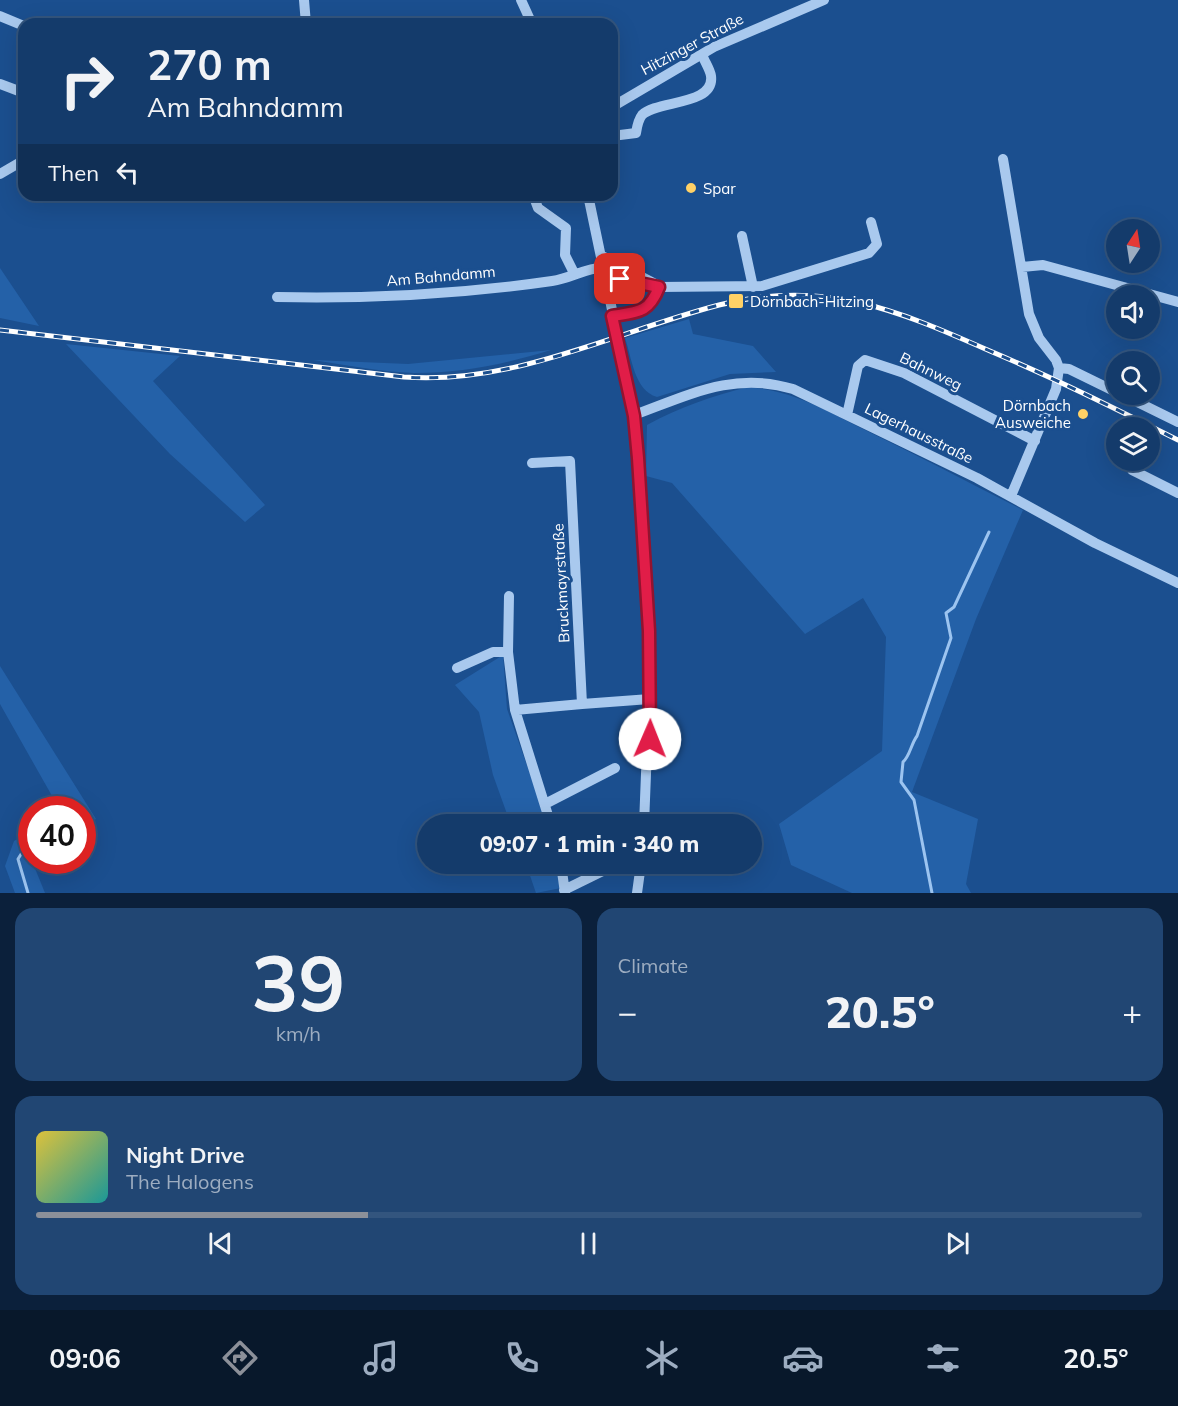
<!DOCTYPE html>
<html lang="en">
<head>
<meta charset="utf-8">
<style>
  body { margin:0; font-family:Mulish,sans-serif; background:#214673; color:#f1f3f6; height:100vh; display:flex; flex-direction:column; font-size:22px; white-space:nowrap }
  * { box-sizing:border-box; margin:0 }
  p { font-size:20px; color:#9dadc1 }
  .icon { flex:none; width:33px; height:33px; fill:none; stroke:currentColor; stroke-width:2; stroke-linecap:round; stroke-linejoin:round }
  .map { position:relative; height:893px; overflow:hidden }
  .sheet { display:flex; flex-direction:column; gap:15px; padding:15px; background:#0b203b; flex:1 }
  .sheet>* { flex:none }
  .hud { position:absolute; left:18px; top:18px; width:600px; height:183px; border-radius:18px; box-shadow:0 6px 24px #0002,0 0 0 2px #33557e; background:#143b6b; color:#f1f3f6; overflow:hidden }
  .needle { width:39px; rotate:12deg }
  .controls { position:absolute; left:1106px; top:219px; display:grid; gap:12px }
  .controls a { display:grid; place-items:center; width:54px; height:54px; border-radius:50%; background:#143b6b; box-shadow:0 6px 24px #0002,0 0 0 2px #33557e; font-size:30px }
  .speed { position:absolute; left:18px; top:796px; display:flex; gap:12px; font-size:30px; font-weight:700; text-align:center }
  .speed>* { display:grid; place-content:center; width:78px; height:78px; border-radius:50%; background:#143b6b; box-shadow:0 6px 24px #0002,0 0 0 2px #33557e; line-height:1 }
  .speed .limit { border:9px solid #d22; background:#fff; color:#111 }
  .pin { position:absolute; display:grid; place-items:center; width:51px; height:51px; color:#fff; margin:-26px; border-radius:12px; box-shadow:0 3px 9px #0006 }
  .me { position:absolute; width:66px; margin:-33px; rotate:1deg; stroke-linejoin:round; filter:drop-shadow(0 0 4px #0008) }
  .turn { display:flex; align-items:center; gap:21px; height:126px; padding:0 30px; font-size:27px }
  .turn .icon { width:78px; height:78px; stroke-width:2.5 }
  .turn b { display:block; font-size:42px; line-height:51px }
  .then { display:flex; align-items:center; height:57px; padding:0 30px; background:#0003; gap:12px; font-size:22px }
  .big { font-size:45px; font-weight:800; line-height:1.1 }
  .sheet .tile { flex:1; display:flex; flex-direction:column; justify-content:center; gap:9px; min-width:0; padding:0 21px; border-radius:18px; background:#214673 }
  .sheet .dial { align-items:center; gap:0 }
  .dial b { font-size:78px; line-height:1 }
  .song { display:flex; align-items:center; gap:18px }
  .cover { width:72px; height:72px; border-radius:9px; background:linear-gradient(135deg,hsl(50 70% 55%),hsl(180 70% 35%)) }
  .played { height:6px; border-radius:3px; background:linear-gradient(90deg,#8c9099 30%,#33557e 30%) }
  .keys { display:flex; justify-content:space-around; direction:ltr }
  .heat { display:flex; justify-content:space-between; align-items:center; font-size:33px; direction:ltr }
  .sheet .tiles { flex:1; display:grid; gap:15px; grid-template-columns:1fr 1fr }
  .tile:last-child { grid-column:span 2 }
  .trip { position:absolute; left:417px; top:814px; width:345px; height:60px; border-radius:30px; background:#143b6b; box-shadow:0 6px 24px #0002,0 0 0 2px #33557e; font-weight:800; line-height:60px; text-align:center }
  .dock { display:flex; height:96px; justify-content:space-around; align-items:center; background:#08182b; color:#9dadc1 }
  .dock .icon { width:42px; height:42px }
  .dock .active { color:#8c9099 }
  .dock b { font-size:27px; color:#f1f3f6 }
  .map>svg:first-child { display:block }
  .green { fill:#2461a8 }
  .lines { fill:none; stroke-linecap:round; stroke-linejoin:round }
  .stream { stroke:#9cc4f0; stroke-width:3 }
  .minor { stroke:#a9c9ee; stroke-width:10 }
  .rail-casing { stroke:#fff; stroke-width:5 }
  .rail { stroke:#1b4f8f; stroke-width:3; stroke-dasharray:9; stroke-linecap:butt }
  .route-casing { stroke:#92132f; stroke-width:15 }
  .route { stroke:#e11d48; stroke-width:10 }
  .poi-dot { fill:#ffd166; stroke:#1b4f8f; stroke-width:2 }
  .labels { text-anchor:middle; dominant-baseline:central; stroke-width:6; stroke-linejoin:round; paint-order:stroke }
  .street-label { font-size:15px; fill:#fff; stroke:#1b4f8f }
  .poi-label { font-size:15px; fill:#fff; stroke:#1b4f8f; text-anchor:start }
</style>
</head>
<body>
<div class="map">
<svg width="1178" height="893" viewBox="0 0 1178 893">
  <rect width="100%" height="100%" fill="#1b4f8f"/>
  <path class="green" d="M0,268L39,326L0,318Z
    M689,319L693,334L753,346L776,372L730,374L657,397C634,390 632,358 625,338Z
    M66,344L180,356L153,381L265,505L245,522L170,454Z
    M551,350C505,364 462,373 414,373C381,372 346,365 313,360L408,364Z
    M748,387C793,391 824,409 863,429C917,455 969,483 1023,510L976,619L912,792L978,819L966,884L971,893H852L791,865L779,824L882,751L886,637L863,598L805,634L672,483L646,476L647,425C680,407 712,396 748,387Z
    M503,655L507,709L548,825H511L493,775L479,712L455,685Z
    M0,666L96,819L83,826L82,810H60L0,704Z
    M31,832L32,861L45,893H15L5,866L14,841Z
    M526,864H556L561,888L536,893Z"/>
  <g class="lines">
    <path class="stream" d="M28,893L18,859L23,851L32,846
      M932,893L914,800L901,782L903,762C910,756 911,744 917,736L951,638L946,613L954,607L989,532"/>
    <path class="minor" d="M304,0L306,24
      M521,0L532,24
      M0,16L24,26
      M0,84L24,93
      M612,107L714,47L824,0
      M612,136L636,133C637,127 638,120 642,115C656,100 715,106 711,76C710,69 704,61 702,54
      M1003,159L1029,314L1039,338L1056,360L1059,368L1056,389L1011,496
      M0,174L24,160
      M588,195L634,415L638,458L650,671L644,825
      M535,200L538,208L566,228L565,255L574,273
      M742,236L753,287
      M602,256L659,286
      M1022,267L1043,265L1178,302
      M607,280L620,279L659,287L762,286L869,253L877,244L871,222
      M277,297C369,299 462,294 552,281C572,278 582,269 605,267
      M612,316C638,312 649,313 659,287
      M1059,368L1069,369L1116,392
      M1121,394L1178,422
      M634,415C689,395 734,371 793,389L977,478L1095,543L1178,583
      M847,415L858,366L865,360L904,373L1035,441
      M532,463L570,461L582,704L650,699
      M1132,470L1178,493
      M509,596L508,652L515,710L582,704
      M457,668L493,652H508
      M515,710L551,825
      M545,804L615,768
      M561,864L565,893
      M564,890L617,864
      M637,893L641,864"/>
    <g class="rail-casing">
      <path id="rail" d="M0,330L404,377C514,385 615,332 719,305C823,278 897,310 990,351C1054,378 1116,409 1178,440"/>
    </g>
    <use href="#rail" class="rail"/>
  </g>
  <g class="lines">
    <g class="route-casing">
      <path id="route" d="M620,279L659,287C649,313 638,312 612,316L634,416L638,458L649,631L650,739"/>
    </g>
    <use href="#route" class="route"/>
  </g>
  <g class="poi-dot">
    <circle cx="691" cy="188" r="6"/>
    <rect x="728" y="293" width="16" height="16" rx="3"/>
    <circle cx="1083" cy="414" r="6"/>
  </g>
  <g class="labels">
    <g class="street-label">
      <text transform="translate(692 44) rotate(-28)">Hitzinger Straße</text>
      <text transform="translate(441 276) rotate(-5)">Am Bahndamm</text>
      <text transform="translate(931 371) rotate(26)">Bahnweg</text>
      <text transform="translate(919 433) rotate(26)">Lagerhausstraße</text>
      <text transform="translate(561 583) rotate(-93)">Bruckmayrstraße</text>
    </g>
    <g class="poi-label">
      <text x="703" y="188">Spar</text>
      <text x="750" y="301">Dörnbach-Hitzing</text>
      <text x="1071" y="405" text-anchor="end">Dörnbach<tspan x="1071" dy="17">Ausweiche</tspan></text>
    </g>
  </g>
</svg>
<div class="controls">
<a><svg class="needle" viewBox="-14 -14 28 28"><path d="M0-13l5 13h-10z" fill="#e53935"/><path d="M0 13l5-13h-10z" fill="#9dadc1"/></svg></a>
<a><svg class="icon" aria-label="sound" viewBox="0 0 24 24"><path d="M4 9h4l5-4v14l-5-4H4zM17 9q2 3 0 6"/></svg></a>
<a><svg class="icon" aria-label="search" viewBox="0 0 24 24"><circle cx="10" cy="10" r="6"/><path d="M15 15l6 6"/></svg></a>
<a><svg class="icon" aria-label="layers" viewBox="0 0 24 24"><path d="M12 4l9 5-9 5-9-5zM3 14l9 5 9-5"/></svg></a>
</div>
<div class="speed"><div class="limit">40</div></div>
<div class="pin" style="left:620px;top:279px;background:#d93025"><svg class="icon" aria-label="arrive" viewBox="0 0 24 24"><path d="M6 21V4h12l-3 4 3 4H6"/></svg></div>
<svg class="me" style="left:650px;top:739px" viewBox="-20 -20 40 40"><circle r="19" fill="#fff"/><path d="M0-13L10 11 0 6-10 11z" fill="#e11d48"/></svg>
<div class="trip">09:07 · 1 min · 340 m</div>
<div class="hud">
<div class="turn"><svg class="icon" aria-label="right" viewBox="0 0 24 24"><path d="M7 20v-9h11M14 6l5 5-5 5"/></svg><div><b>270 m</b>Am Bahndamm</div></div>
<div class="then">Then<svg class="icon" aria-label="left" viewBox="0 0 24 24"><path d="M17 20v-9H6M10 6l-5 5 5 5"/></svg></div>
</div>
</div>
<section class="sheet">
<div class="tiles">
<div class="tile dial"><b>39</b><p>km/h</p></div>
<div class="tile"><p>Climate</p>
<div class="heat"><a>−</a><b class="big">20.5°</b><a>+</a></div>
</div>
<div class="tile">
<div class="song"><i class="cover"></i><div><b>Night Drive</b><p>The Halogens</p></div></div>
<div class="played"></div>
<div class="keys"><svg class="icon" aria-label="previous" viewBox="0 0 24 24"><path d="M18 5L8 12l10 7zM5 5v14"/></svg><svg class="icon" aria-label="pause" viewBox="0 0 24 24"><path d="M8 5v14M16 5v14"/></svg><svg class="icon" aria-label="next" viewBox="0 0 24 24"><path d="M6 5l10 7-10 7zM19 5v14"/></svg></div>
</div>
</div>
</section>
<nav class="dock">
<b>09:06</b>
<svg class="icon active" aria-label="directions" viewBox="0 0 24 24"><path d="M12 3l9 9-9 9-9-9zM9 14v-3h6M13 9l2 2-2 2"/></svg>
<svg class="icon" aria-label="music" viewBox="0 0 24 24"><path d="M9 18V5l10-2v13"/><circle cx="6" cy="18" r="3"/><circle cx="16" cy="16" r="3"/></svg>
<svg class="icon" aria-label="phone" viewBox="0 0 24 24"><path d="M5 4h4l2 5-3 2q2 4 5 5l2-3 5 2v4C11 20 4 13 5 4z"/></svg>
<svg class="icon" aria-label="climate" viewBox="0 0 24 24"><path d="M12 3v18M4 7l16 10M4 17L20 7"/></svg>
<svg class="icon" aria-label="car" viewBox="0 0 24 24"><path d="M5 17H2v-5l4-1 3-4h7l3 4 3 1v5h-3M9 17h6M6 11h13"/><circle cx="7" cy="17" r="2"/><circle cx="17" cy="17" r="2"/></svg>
<svg class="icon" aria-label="filters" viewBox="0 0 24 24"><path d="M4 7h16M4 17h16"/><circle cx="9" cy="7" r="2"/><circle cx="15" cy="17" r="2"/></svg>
<b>20.5°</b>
</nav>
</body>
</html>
